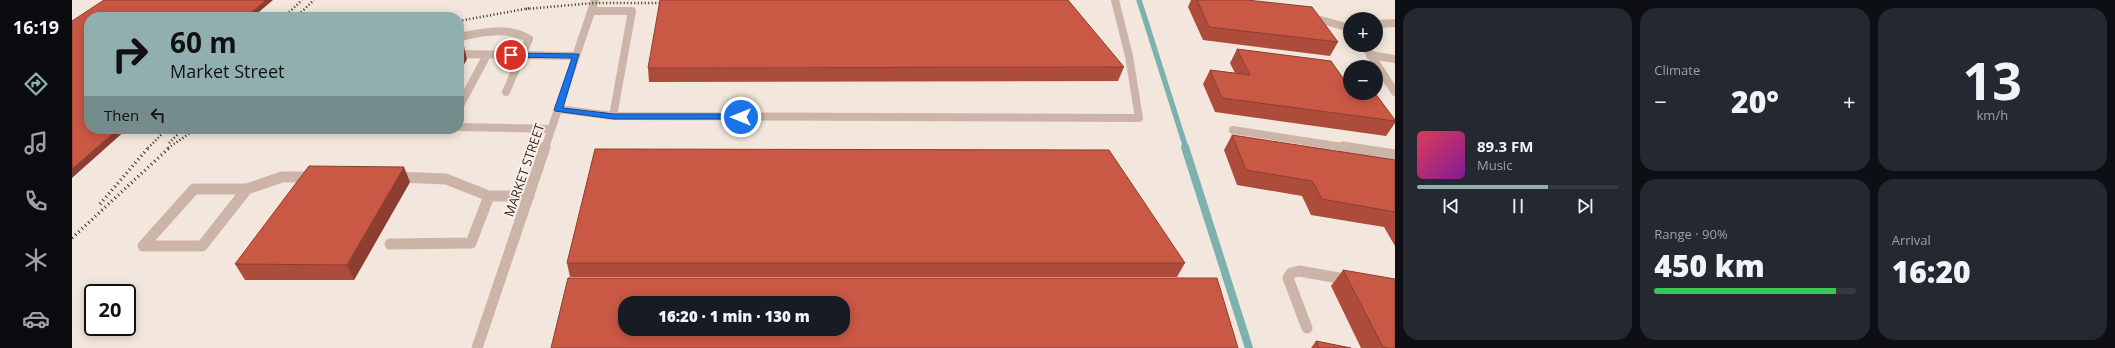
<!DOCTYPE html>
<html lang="en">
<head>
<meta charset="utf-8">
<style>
  body { margin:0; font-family:"Open Sans",sans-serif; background:#242831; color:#f1f3f6; height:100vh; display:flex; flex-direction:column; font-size:15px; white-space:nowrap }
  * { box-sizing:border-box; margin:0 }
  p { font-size:13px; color:#9ea1a6 }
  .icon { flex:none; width:22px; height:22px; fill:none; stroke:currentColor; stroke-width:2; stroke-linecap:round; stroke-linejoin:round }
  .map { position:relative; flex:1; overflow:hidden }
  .drawer { display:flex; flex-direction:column; gap:8px; padding:8px; background:#0d0f14; width:720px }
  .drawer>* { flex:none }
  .banner { position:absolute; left:12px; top:12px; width:380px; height:122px; border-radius:16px; box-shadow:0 2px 10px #0003; background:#92afaf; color:#111; overflow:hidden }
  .fabs { position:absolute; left:1271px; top:12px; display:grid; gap:8px }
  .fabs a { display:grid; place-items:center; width:40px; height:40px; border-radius:50%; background:#171b24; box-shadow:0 2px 10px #0003; font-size:20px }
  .speed { position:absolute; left:12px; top:284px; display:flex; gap:8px; font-size:20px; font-weight:700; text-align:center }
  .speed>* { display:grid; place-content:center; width:52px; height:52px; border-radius:50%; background:#171b24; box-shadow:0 2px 10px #0003; line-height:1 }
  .speed .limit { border:2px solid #111; border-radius:6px; background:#fff; color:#111 }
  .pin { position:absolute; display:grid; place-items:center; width:34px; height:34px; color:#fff; margin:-17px; border:2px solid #fff; border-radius:50%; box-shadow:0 1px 4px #0007 }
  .me { position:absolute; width:44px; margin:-22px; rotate:270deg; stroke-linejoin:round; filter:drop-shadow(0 0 3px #0008) }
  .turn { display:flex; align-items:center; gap:14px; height:84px; padding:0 20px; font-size:18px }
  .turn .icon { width:52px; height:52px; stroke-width:2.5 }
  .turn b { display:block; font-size:28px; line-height:34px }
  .then { display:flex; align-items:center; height:38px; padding:0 20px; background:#0003; gap:8px; font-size:15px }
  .big { font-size:30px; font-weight:800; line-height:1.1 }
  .drawer .tile { flex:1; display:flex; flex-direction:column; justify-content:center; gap:6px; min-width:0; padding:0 14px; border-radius:16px; background:#242831 }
  .drawer .dial { align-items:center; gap:0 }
  .dial b { font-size:52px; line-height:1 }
  .song { display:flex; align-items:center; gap:12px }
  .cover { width:48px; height:48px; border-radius:6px; background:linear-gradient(135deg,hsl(350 70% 55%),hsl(290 70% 35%)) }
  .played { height:4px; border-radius:2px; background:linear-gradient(90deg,#92afaf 65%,#363941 65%) }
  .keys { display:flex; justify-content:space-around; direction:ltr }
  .heat { display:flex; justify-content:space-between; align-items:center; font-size:22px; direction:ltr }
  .charge { height:6px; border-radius:3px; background:linear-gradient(90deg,#34c759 90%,#363941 0) }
  .drawer .tiles { flex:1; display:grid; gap:8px; grid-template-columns:repeat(3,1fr) }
  .tile:first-child { grid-row:span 2 }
  .trip { position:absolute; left:546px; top:296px; width:232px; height:40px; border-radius:16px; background:#171b24; box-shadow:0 2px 10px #0003; font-weight:800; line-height:40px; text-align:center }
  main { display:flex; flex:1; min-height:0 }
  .dock { display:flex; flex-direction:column; width:72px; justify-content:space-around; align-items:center; background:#090b0e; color:#9ea1a6 }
  .dock .icon { width:28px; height:28px }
  .dock .active { color:#92afaf }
  .dock b { font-size:18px; color:#f1f3f6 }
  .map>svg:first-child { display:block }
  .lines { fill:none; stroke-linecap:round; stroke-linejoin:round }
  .stream-far1 { stroke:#7bb1ae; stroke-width:5.5 }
  .stream { stroke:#7bb1ae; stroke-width:8 }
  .lane-far1 { stroke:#ccb5a8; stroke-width:8 }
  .lane { stroke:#ccb5a8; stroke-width:11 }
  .street-far1 { stroke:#ccb5a8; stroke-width:8 }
  .street { stroke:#ccb5a8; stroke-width:11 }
  .rail-far1 { stroke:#382c29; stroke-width:2.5; stroke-dasharray:1 2.5; stroke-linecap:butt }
  .rail { stroke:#382c29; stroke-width:3.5; stroke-dasharray:1 3.5; stroke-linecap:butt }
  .wall { fill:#ad4c3b }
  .shaded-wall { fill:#8d3e30 }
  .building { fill:#c95845; stroke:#8d3e30; fill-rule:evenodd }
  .route { fill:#1a73e8; stroke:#114b97 }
  .labels { text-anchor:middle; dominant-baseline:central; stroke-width:3.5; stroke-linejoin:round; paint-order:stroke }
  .street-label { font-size:13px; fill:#382c29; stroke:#faf1ea }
</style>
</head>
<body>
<main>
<nav class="dock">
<b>16:19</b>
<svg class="icon active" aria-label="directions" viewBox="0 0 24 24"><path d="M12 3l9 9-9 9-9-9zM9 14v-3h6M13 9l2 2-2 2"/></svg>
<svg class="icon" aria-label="music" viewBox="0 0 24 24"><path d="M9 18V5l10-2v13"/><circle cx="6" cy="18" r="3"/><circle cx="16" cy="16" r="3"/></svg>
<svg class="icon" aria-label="phone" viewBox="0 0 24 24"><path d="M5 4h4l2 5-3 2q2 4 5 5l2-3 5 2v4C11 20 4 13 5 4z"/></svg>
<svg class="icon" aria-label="climate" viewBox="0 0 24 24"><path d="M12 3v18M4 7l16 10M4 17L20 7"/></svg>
<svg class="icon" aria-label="car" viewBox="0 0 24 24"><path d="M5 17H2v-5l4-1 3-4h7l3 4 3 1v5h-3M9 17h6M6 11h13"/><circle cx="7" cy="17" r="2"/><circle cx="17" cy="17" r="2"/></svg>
</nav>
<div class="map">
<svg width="1323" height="348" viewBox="0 0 1323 348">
  <rect width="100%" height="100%" fill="#f3e7dd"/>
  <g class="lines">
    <path class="stream-far1" d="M1067,0L1114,148"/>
    <path class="stream" d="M1113,147L1177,348"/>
    <path class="lane-far1" d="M520,11H560L541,116
      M1238,17L1278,28
      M387,37C411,32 435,26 457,39L434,92
      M387,54L504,56
      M1298,55L1323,59
      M387,107L415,55
      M486,109L541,116L1067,118L1057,56L1043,0
      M387,127L479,129
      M1161,130L1277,148"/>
    <path class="lane" d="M1271,147L1323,155
      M324,177L374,179L417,196
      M122,189H175L130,246H71Z
      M175,189L210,177H242
      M318,244L399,243L417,196H457
      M1235,328L1216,278L1219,273L1227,271L1278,280"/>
    <path class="street-far1" d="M1304,24L1323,23
      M1292,45L1323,92
      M473,148L523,0"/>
    <path class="street" d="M405,348L473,147"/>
    <path class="rail-far1" d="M454,9L522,3H598
      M212,17L230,0
      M224,17L242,0
      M387,21L458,8
      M97,143L111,129
      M76,148L95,129
      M96,148L124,129"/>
    <path class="rail" d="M28,204L77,147
      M0,238L98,147"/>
  </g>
  <path class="wall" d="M1119,0H1175L1266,42L1258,56L1131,40L1116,7Z
    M1165,49L1278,93L1323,120V123L1314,136L1143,112L1131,84L1138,70L1163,73L1158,63Z
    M1052,67L1046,81L577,82L576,68Z
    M1160,135L1323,160V246L1312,227L1239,215L1230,196L1165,185L1152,150Z
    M338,182L282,280H173L163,264Z
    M495,263H1113L1105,277H498Z
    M1271,270L1323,348H1289L1259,286Z
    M1244,341L1279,348H1239Z"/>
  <path class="shaded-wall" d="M194,0H201L181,17H174Z
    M392,47L395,59L387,74V57Z
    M46,129H55L0,178V169Z
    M332,167L338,182L282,280L275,265Z"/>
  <path class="building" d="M32,0H194L174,17H17V129H46L0,169V21Z
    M588,0H996L1052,67L576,68Z
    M1125,0H1175L1240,7L1266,42L1137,27Z
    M387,47H392L387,57Z
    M1165,49L1259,61L1278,88V93H1303L1323,120V121L1150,98L1138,70L1178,75Z
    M1160,135L1323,160V212L1250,199L1240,181L1174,170Z
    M523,149L1037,150L1113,263H495Z
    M237,166L332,167L275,265L163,264Z
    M1271,270L1323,279V348H1316L1311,347Z
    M496,278H1145L1166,348H479ZM553,303H771V329H553Z
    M1244,341L1279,348H1247Z"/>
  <path class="route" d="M439,53L507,54L491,108L542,114H669L673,117L669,119H542L483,111L482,110L500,58L436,57V54Z"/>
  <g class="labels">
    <g class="street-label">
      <text transform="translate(452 170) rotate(-71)">MARKET STREET</text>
    </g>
  </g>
</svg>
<div class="fabs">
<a>+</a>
<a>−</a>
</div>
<div class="speed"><div class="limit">20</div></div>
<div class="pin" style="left:439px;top:55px;background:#d93025"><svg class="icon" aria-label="arrive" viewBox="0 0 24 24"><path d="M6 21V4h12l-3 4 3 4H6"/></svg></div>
<svg class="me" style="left:669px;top:117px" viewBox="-20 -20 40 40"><circle r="17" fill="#1a73e8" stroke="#fff" stroke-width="3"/><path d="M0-11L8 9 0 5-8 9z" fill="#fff"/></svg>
<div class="trip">16:20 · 1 min · 130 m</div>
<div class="banner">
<div class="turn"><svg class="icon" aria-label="right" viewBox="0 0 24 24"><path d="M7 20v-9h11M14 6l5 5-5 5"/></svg><div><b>60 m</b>Market Street</div></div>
<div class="then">Then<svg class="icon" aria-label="left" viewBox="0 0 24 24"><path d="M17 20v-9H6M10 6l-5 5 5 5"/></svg></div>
</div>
</div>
<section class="drawer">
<div class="tiles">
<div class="tile">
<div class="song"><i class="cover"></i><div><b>89.3 FM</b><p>Music</p></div></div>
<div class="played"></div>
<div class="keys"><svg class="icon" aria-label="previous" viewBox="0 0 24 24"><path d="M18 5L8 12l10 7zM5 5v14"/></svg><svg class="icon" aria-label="pause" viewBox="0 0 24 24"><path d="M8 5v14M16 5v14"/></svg><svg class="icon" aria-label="next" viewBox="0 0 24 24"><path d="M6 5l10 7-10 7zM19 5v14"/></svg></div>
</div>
<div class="tile"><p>Climate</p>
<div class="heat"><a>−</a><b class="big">20°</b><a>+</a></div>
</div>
<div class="tile dial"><b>13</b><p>km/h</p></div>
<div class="tile"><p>Range · 90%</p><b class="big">450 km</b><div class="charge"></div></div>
<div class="tile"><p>Arrival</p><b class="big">16:20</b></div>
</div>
</section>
</main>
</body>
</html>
